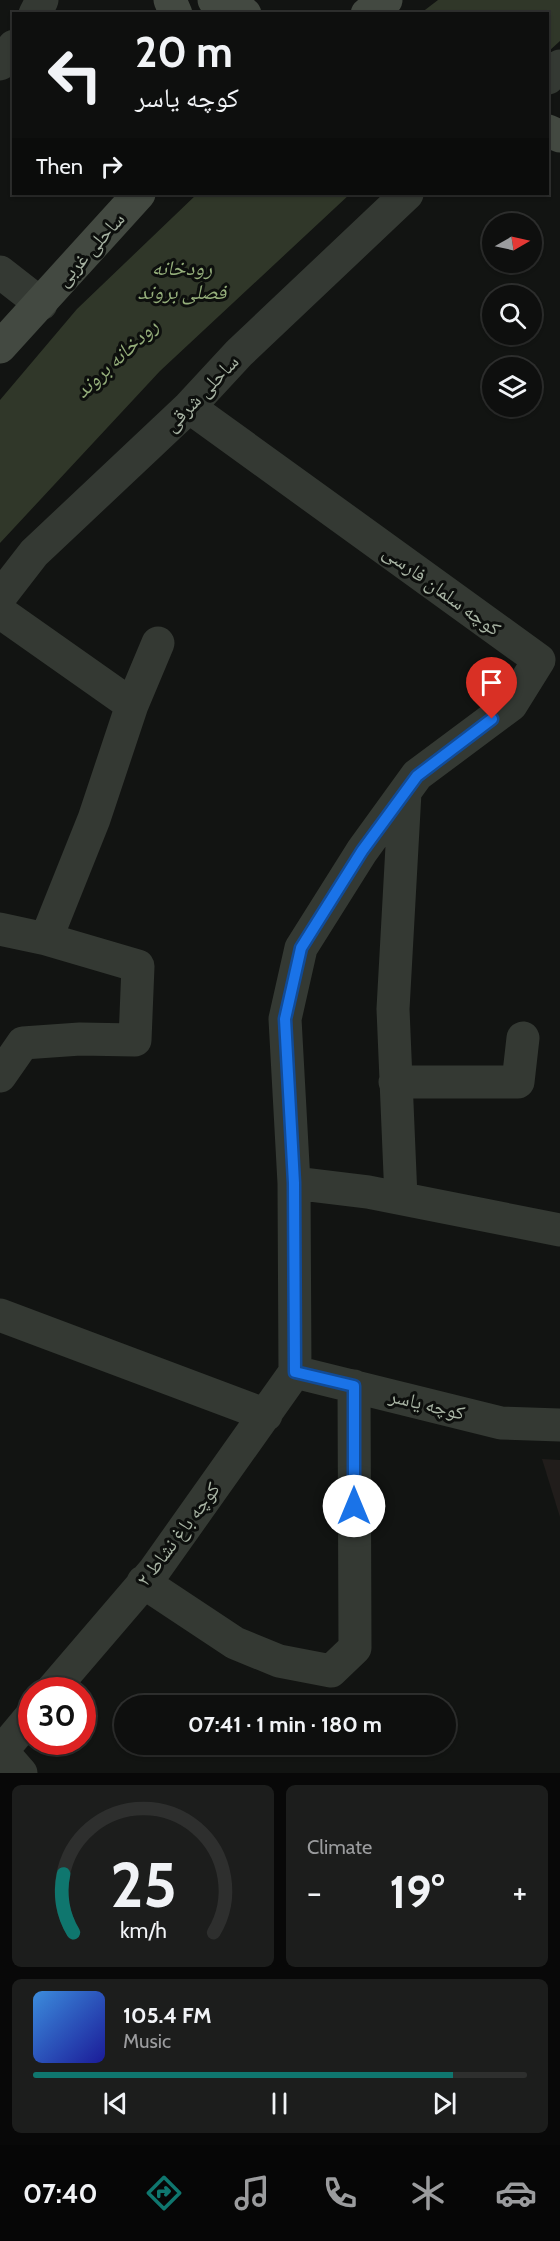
<!DOCTYPE html>
<html lang="en">
<head>
<meta charset="utf-8">
<style>
  body { margin:0; font-family:Cabin,"Noto Naskh Arabic",sans-serif; background:#1c1d1c; color:#f1f3f6; height:100vh; display:flex; flex-direction:column; font-size:22px; white-space:nowrap }
  * { box-sizing:border-box; margin:0 }
  p { font-size:20px; color:#9b9c9e }
  .icon { flex:none; width:33px; height:33px; fill:none; stroke:currentColor; stroke-width:2; stroke-linecap:round; stroke-linejoin:round }
  .map { position:relative; height:1773px; overflow:hidden }
  .drawer { display:flex; flex-direction:column; gap:12px; padding:12px; background:#080808; flex:1 }
  .drawer>* { flex:none }
  .guide { position:absolute; left:12px; top:12px; width:537px; height:183px; border-radius:0px; box-shadow:0 2px 4px #0004,0 0 0 2px #2e2f2e; background:#0e0f0e; color:#f1f3f6; overflow:hidden }
  .needle { width:39px; rotate:81deg }
  .fabs { position:absolute; left:482px; top:213px; display:grid; gap:12px }
  .fabs a { display:grid; place-items:center; width:60px; height:60px; border-radius:50%; background:#0e0f0e; box-shadow:0 2px 4px #0004,0 0 0 2px #2e2f2e; font-size:30px }
  .speed { position:absolute; left:18px; top:1677px; display:flex; gap:12px; font-size:30px; font-weight:700; text-align:center }
  .speed>* { display:grid; place-content:center; width:78px; height:78px; border-radius:50%; background:#0e0f0e; box-shadow:0 2px 4px #0004,0 0 0 2px #2e2f2e; line-height:1 }
  .speed .limit { border:9px solid #d22; background:#fff; color:#111 }
  .pin { position:absolute; display:grid; place-items:center; width:51px; height:51px; color:#fff; margin:-62px -26px; border-radius:50% 50% 50% 0; rotate:-45deg; box-shadow:0 0 6px #0007 }
  .pin .icon { rotate:45deg }
  .me { position:absolute; width:66px; margin:-33px; rotate:0deg; stroke-linejoin:round; filter:drop-shadow(0 0 4px #0008) }
  .turn { display:flex; align-items:center; gap:21px; height:126px; padding:0 24px; font-size:27px }
  .turn .icon { width:78px; height:78px; stroke-width:2.5 }
  .turn b { display:block; font-size:42px; line-height:51px }
  .then { display:flex; align-items:center; height:57px; padding:0 24px; background:#0003; gap:12px; font-size:22px }
  .big { font-size:45px; font-weight:800; line-height:1.1 }
  .drawer .card { flex:1; display:flex; flex-direction:column; justify-content:center; gap:9px; min-width:0; padding:0 21px; border-radius:9px; background:#1c1d1c }
  .drawer .dial { align-items:center; gap:0 }
  .dial svg { height:156px; overflow:visible; fill:none; stroke:#2e2f2e; stroke-width:7; stroke-linecap:round; text-anchor:middle }
  .dial text { fill:#f1f3f6; stroke:none }
  .song { display:flex; align-items:center; gap:18px }
  .cover { width:72px; height:72px; border-radius:9px; background:linear-gradient(135deg,hsl(210 70% 55%),hsl(240 70% 35%)) }
  .played { height:6px; border-radius:3px; background:linear-gradient(90deg,#0f766e 85%,#2e2f2e 85%) }
  .keys { display:flex; justify-content:space-around; direction:ltr }
  .heat { display:flex; justify-content:space-between; align-items:center; font-size:33px; direction:ltr }
  .drawer .tiles { flex:1; display:grid; gap:12px; grid-template-columns:1fr 1fr }
  .card:last-child { grid-column:span 2 }
  .trip { position:absolute; left:114px; top:1695px; width:342px; height:60px; border-radius:30px; background:#0e0f0e; box-shadow:0 2px 4px #0004,0 0 0 2px #2e2f2e; font-weight:800; line-height:60px; text-align:center }
  .tabs { display:flex; height:96px; justify-content:space-around; align-items:center; background:#060606; color:#9b9c9e }
  .tabs .icon { width:42px; height:42px }
  .tabs .selected { color:#0f766e }
  .tabs b { font-size:27px; color:#f1f3f6 }
  .map>svg:first-child { display:block }
  .green { fill:#211d1b }
  .water { fill:#303729 }
  .lines { fill:none; stroke-linecap:round; stroke-linejoin:round }
  .street { stroke:#343933; stroke-width:33 }
  .secondary { stroke:#434941; stroke-width:33 }
  .route-casing { stroke:#114b97; stroke-width:15 }
  .route { stroke:#1a73e8; stroke-width:10 }
  .labels { text-anchor:middle; dominant-baseline:central; stroke-width:6; stroke-linejoin:round; paint-order:stroke }
  .street-label { font-size:20px; fill:#a8b4a4; stroke:#0d0f0d }
  .water-label { font-size:21px; font-style:italic; fill:#95af7b; stroke:#0d0f0d }
</style>
</head>
<body>
<div class="map">
<svg width="560" height="1773" viewBox="0 0 560 1773">
  <rect width="100%" height="100%" fill="#121412"/>
  <path class="green" d="M542,1459L560,1460V1517Z"/>
  <path class="water" d="M438,0H560V41L548,52V14L421,13Z
    M197,194H350L160,371L0,543V400L77,309Z"/>
  <g class="lines">
    <path class="street" d="M35,14L42,0
      M0,64L14,46
      M548,78L560,66
      M0,272L41,304
      M189,407L539,660L511,705L417,775L362,851L301,948L285,1019L294,1183L295,1372
      M0,597L34,553L189,407L239,353L407,194
      M0,612L132,705
      M0,929L46,939
      M0,1076L23,1043L80,1039L135,1040L138,966L46,939L94,819L132,705L158,643
      M395,1082H518L523,1038
      M294,1183L368,1192L560,1230
      M401,1198L393,1009L405,792
      M0,1315L266,1415
      M295,1372L501,1423L560,1425
      M143,1582L235,1643L279,1661L331,1671L355,1648L354,1386
      M52,1690L154,1571L295,1372
      M0,1749L21,1773
      M0,1753L32,1715"/>
    <path class="secondary" d="M170,0L176,14
      M214,0L245,14
      M367,14L386,0
      M548,131L560,136
      M0,347L139,194"/>
  </g>
  <g class="lines">
    <g class="route-casing">
      <path id="route" d="M354,1506V1386L295,1372L294,1183L285,1019L301,948L362,851L417,776L492,719"/>
    </g>
    <use href="#route" class="route"/>
  </g>
  <g class="labels">
    <g class="street-label">
      <text transform="translate(90 249) rotate(-48)">ساحلی غربی</text>
      <text transform="translate(201 393) rotate(-46)">ساحلی شرقی</text>
      <text transform="translate(442 590) rotate(36)">کوچه سلمان فارسی</text>
      <text transform="translate(427 1404) rotate(14)">کوچه یاسر</text>
      <text transform="translate(178 1534) rotate(-53)">کوچه باغ نشاط ۲</text>
    </g>
    <g class="water-label">
      <text x="182" y="267">رودخانه<tspan x="182" dy="24">فصلی بروند</tspan></text>
      <text transform="translate(116 358) rotate(-43)">رودخانه بروند</text>
    </g>
  </g>
</svg>
<div class="fabs">
<a><svg class="needle" viewBox="-14 -14 28 28"><path d="M0-13l5 13h-10z" fill="#e53935"/><path d="M0 13l5-13h-10z" fill="#9b9c9e"/></svg></a>
<a><svg class="icon" aria-label="search" viewBox="0 0 24 24"><circle cx="10" cy="10" r="6"/><path d="M15 15l6 6"/></svg></a>
<a><svg class="icon" aria-label="layers" viewBox="0 0 24 24"><path d="M12 4l9 5-9 5-9-5zM3 14l9 5 9-5"/></svg></a>
</div>
<div class="speed"><div class="limit">30</div></div>
<div class="pin" style="left:492px;top:719px;background:#d93025"><svg class="icon" aria-label="arrive" viewBox="0 0 24 24"><path d="M6 21V4h12l-3 4 3 4H6"/></svg></div>
<svg class="me" style="left:354px;top:1506px" viewBox="-20 -20 40 40"><circle r="19" fill="#fff"/><path d="M0-13L10 11 0 6-10 11z" fill="#1a73e8"/></svg>
<div class="trip">07:41 · 1 min · 180 m</div>
<div class="guide">
<div class="turn"><svg class="icon" aria-label="left" viewBox="0 0 24 24"><path d="M17 20v-9H6M10 6l-5 5 5 5"/></svg><div><b>20 m</b>کوچه یاسر</div></div>
<div class="then">Then<svg class="icon" aria-label="right" viewBox="0 0 24 24"><path d="M7 20v-9h11M14 6l5 5-5 5"/></svg></div>
</div>
</div>
<section class="drawer">
<div class="tiles">
<div class="card dial"><svg viewBox="0 0 100 80">
<path d="M14 69A42 42 0 1 1 86 69"/>
<path d="M14 69A42 42 0 0 1 9 39" stroke="#0f766e"/>
<text x="50" y="56" font-size="32" font-weight="700">25</text>
<text x="50" y="72" font-size="11">km/h</text>
</svg></div>
<div class="card"><p>Climate</p>
<div class="heat"><a>−</a><b class="big">19°</b><a>+</a></div>
</div>
<div class="card">
<div class="song"><i class="cover"></i><div><b>105.4 FM</b><p>Music</p></div></div>
<div class="played"></div>
<div class="keys"><svg class="icon" aria-label="previous" viewBox="0 0 24 24"><path d="M18 5L8 12l10 7zM5 5v14"/></svg><svg class="icon" aria-label="pause" viewBox="0 0 24 24"><path d="M8 5v14M16 5v14"/></svg><svg class="icon" aria-label="next" viewBox="0 0 24 24"><path d="M6 5l10 7-10 7zM19 5v14"/></svg></div>
</div>
</div>
</section>
<nav class="tabs">
<b>07:40</b>
<svg class="icon selected" aria-label="directions" viewBox="0 0 24 24"><path d="M12 3l9 9-9 9-9-9zM9 14v-3h6M13 9l2 2-2 2"/></svg>
<svg class="icon" aria-label="music" viewBox="0 0 24 24"><path d="M9 18V5l10-2v13"/><circle cx="6" cy="18" r="3"/><circle cx="16" cy="16" r="3"/></svg>
<svg class="icon" aria-label="phone" viewBox="0 0 24 24"><path d="M5 4h4l2 5-3 2q2 4 5 5l2-3 5 2v4C11 20 4 13 5 4z"/></svg>
<svg class="icon" aria-label="climate" viewBox="0 0 24 24"><path d="M12 3v18M4 7l16 10M4 17L20 7"/></svg>
<svg class="icon" aria-label="car" viewBox="0 0 24 24"><path d="M5 17H2v-5l4-1 3-4h7l3 4 3 1v5h-3M9 17h6M6 11h13"/><circle cx="7" cy="17" r="2"/><circle cx="17" cy="17" r="2"/></svg>
</nav>
</body>
</html>
